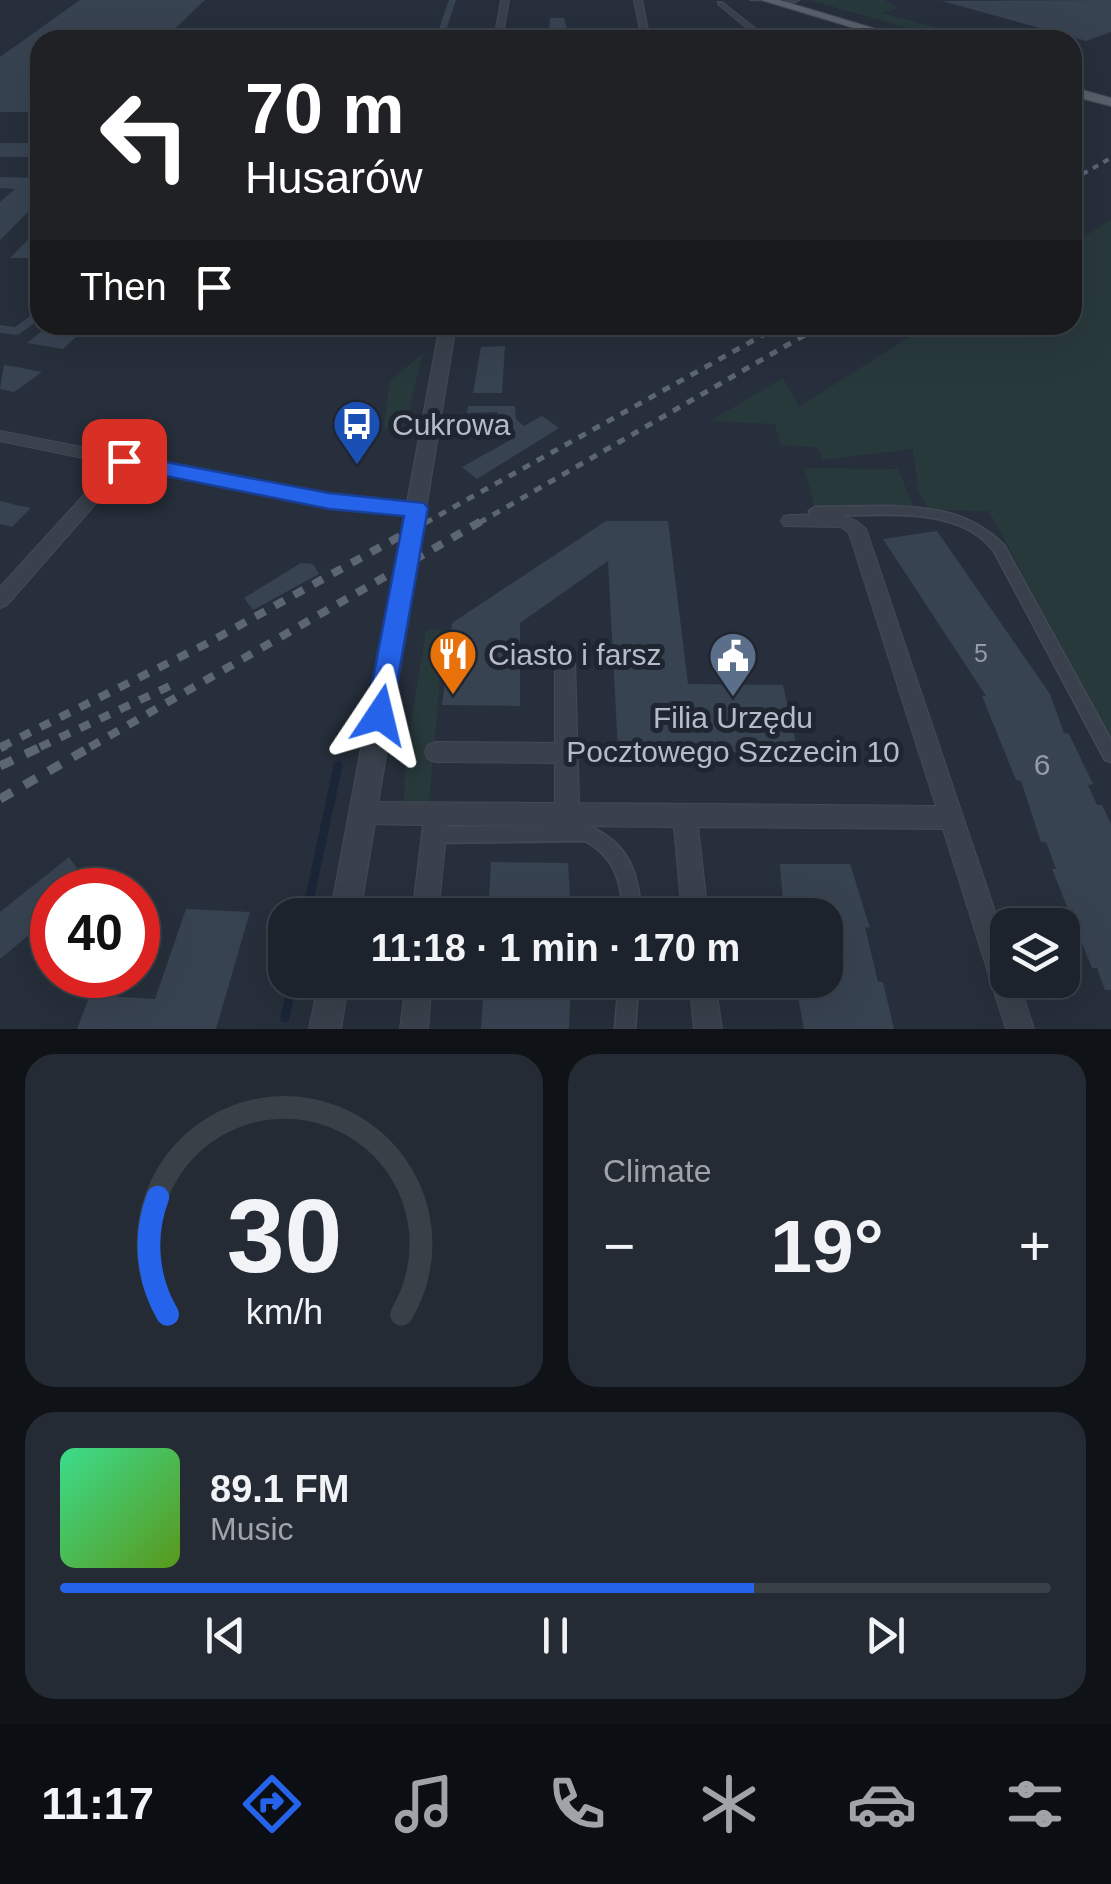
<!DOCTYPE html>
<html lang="en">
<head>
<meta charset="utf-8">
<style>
  body { margin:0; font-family:Arial,sans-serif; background:#252b34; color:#f1f3f6; height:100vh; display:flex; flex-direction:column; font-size:38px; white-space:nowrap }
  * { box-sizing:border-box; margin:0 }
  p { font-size:32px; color:#a0a4a9 }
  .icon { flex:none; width:55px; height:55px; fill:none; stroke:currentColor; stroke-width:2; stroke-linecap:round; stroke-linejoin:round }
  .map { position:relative; height:1029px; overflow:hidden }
  .side { display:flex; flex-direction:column; gap:25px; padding:25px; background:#0f1318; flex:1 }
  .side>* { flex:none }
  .hud { position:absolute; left:30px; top:30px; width:1052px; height:305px; border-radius:30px; box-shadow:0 10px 40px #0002,0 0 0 2px #3a4048; background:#202124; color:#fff; overflow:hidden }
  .buttons { position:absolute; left:990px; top:908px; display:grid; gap:20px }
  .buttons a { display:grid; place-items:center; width:90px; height:90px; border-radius:20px; background:#1c232c; box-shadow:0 10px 40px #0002,0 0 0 2px #3a4048; font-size:50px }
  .speed { position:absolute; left:30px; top:868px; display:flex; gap:20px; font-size:50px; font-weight:700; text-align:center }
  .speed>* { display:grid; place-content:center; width:130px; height:130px; border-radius:50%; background:#1c232c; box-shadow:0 10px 40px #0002,0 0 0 2px #3a4048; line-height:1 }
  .speed .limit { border:15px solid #d22; background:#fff; color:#111 }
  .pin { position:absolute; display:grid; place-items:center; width:85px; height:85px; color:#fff; margin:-42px; border-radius:20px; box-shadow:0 5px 15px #0006 }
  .me { position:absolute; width:110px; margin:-55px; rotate:10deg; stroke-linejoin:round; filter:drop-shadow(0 0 8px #0008) }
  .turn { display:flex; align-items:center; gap:35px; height:210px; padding:0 50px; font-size:45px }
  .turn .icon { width:130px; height:130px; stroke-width:2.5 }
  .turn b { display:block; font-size:70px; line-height:85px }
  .then { display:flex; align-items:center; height:95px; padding:0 50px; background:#0003; gap:20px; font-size:38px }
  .big { font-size:75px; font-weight:600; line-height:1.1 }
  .side .widget { flex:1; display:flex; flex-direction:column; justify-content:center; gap:15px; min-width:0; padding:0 35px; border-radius:30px; background:#252b34 }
  .side .dial { align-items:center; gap:0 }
  .dial svg { height:260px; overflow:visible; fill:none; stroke:#3a4048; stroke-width:7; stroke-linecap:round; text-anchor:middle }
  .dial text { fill:#f1f3f6; stroke:none }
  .song { display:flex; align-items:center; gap:30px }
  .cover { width:120px; height:120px; border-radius:15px; background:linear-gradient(135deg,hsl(150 70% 55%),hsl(90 70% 35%)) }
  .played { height:10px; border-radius:5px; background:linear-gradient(90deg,#2563eb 70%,#3a4048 70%) }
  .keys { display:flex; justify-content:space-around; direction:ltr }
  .heat { display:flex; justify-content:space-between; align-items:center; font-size:55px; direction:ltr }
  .side .tiles { flex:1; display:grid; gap:25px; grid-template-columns:1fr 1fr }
  .widget:last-child { grid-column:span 2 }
  .trip { position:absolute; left:268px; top:898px; width:575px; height:100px; border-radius:30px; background:#1c232c; box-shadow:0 10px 40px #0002,0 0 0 2px #3a4048; font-weight:600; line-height:100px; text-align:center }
  .menu { display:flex; height:160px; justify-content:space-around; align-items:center; background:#0b0e12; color:#a0a4a9 }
  .menu .icon { width:70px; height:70px }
  .menu .active { color:#2563eb }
  .menu b { font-size:45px; color:#f1f3f6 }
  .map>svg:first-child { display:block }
  .green { fill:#28393c }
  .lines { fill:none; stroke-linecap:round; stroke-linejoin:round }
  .stream { stroke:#1a2638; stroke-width:9 }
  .building { fill:#384352 }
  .pedestrian-casing { stroke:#434a55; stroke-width:3 }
  .minor-casing { stroke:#434a55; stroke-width:2 }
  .tertiary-casing { stroke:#434a55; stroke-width:2 }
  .primary-casing { stroke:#434a55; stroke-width:2 }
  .pedestrian { fill:#3a414c; fill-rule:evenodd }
  .minor { fill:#3a414c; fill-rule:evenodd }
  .tertiary { fill:#3a414c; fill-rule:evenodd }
  .primary { fill:#58606b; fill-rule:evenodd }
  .rail-far3 { stroke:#5c6572; stroke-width:4; stroke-dasharray:6 6; stroke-linecap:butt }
  .rail-far2 { stroke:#5c6572; stroke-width:5; stroke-dasharray:8 8; stroke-linecap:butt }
  .rail-far1 { stroke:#5c6572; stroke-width:8; stroke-dasharray:11 11; stroke-linecap:butt }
  .rail { stroke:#5c6572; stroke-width:9; stroke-dasharray:14 14; stroke-linecap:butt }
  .route { fill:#2563eb; stroke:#184099; stroke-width:2.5 }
  .labels { text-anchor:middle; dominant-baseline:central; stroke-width:10; stroke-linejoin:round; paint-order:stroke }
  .number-label { font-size:25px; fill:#949ca8 }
  .poi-label { font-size:30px; fill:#b5bcc7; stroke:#1f2631; text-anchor:start }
  .near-number-label { font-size:30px; fill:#949ca8 }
</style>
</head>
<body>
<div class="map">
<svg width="1111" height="1029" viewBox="0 0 1111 1029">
  <rect width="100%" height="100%" fill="#262f3b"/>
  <path class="green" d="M810,0H883L899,8L883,13L981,40H947Z
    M1111,220V740L989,511L928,510L918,489L913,449L823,460L817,447L781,445L775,424L710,421L783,378L799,407L928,325H1072L1073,243Z
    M422,354L409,412L383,431L390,381Z
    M804,468L898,469L915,510L815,509Z
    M440,629L444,635L429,802L404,801L405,763L426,630Z"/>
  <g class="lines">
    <path class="stream" d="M306,915L338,766
      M285,1018L293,980"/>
  </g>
  <path class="building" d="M80,0H205L163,40H40V112H0V57Z
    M449,0H456L443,40H435Z
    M1111,0V32L1086,41L942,1Z
    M550,18H564L570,40H556V30H549Z
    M0,143H40V157H0Z
    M0,177L40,178V200L0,240V202L15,189L0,188Z
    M40,227V258H10Z
    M40,309V319L18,335L0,333V325L15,327Z
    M49,325H68L57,334L76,337L63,349L27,343Z
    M505,346L502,393H473L481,347Z
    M4,365L17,367L42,372L14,392L0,389Z
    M468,406H515L516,419L524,426L542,416L559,428L477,479L462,467L514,438L501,427L497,412L467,413Z
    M0,501L16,505L31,508L12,527L0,524Z
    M606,521H668L688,684L783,685L798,752L618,751L608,561L520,623V706L442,705L452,623Z
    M937,531L1050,694L1064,733L1069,734L1093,784L1088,785L1097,805H1102L1111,824V990H1105L1097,968H1092L1078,934H1083L1073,909H1068L1052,869H1056L1046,842H1041L1021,781L1016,780L982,696H986L883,539Z
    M301,563L313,564L319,574L253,610L244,598Z
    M69,857L90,886L85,890H52V916L0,959V912Z
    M491,862L568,863L571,915H488Z
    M780,864H850L870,928L865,927L878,982H883L894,1029H804L795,982L825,980V915H784Z
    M186,909L250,912L216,1029H77L90,995L155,999Z
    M484,980H571L569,1029H481Z"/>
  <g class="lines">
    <g class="pedestrian-casing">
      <path id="pedestrian" d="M888,506C934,508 969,511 1004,545L1111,740V762L1105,760L994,551C989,546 984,539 977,535C937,507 869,516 822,516L823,521L817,526L811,521L809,511L815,507Z
        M586,825C628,842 639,871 641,915H623C622,883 615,857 585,841L434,843L428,841L425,835L428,829L434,827Z
        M619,980H639L635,1029H615Z"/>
    </g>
    <g class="minor-casing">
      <path id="minor" d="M634,0H642L650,40H642Z
        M750,0H799L795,2Z
        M718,2H722L770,40H761L718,4Z
        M0,431L321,494L416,502L425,508L416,514L321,506L128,467L7,605L0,608V587L112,464L0,441Z
        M790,515C816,515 847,508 866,529L1008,950V980H1018L1034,1029H1006L943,829L698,827L708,915H682L674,827L447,825L438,915H412L423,825L362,824L354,821L350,813L354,805L362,802L555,803V763L436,762L428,759L425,752L428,745L436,742L555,743V659L558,653L565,650L572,653L575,659L579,803L936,806L849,533L841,527L784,526L781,521L784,516Z
        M406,980H432L428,1029H400Z
        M689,980H715L722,1029H694Z"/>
    </g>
    <g class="tertiary-casing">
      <path id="tertiary" d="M501,0H509L502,40H494Z
        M440,325H456L360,915H330Z
        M319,980H349L341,1029H309Z"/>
    </g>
    <g class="primary-casing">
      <path id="primary" d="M761,0H779L913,40H894Z
        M1072,87L1111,98V106L1072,96Z"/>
    </g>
    <use href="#pedestrian" class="pedestrian"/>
    <use href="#minor" class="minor"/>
    <use href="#tertiary" class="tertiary"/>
    <use href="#primary" class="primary"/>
    <path class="rail-far3" d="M1072,180L1111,158"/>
    <path class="rail-far2" d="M425,523L781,325
      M479,523L822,325"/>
    <path class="rail-far1" d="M1,747L206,644L429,520
      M40,747L172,685
      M90,747L483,520"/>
    <path class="rail" d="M0,748L6,745
      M0,766L45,745
      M0,799L94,745"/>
  </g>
  <path class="route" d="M124,454L329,493L424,503L428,508L390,724L380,727L371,724L366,715L404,516L329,509L117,466V456Z"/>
  <defs>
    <g id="bus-pin" transform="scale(2.5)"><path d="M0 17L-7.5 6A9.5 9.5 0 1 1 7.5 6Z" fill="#1a4fb4" stroke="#1f2631"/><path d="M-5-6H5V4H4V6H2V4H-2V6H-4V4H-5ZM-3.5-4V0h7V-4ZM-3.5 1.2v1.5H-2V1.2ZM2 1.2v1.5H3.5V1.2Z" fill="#fff"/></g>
    <g id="restaurant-pin" transform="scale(2.5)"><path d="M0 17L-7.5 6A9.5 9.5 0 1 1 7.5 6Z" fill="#e8710a" stroke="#1f2631"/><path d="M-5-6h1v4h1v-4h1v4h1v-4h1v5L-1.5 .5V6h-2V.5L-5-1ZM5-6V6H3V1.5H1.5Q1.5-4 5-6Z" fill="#fff"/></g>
    <g id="civic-pin" transform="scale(2.5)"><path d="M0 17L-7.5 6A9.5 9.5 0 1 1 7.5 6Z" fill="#5c6f8a" stroke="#1f2631"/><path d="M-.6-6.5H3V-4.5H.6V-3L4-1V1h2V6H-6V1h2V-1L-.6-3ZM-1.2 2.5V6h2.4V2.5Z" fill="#fff"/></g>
  </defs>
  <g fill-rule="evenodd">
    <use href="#bus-pin" x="357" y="424"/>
    <use href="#restaurant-pin" x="453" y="654"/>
    <use href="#civic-pin" x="733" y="656"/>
  </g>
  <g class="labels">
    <g class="number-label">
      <text x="981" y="653">5</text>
    </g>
    <g class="poi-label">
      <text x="392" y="424">Cukrowa</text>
      <text x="488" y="654">Ciasto i farsz</text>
      <text x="733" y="717" text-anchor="middle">Filia Urzędu<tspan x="733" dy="34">Pocztowego Szczecin 10</tspan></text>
    </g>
    <g class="near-number-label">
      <text x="1042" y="764">6</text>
    </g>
  </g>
</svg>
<div class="buttons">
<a><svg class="icon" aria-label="layers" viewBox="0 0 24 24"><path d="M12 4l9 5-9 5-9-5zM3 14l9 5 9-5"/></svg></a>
</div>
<div class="speed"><div class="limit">40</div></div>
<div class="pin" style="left:124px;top:461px;background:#d93025"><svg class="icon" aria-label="arrive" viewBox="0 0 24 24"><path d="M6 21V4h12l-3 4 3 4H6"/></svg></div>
<svg class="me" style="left:380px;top:715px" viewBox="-20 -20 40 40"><path d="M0-17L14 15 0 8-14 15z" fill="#2563eb" stroke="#fff" stroke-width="4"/></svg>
<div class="trip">11:18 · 1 min · 170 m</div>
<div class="hud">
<div class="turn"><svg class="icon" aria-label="left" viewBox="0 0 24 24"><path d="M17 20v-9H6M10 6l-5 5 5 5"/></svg><div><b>70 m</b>Husarów</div></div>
<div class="then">Then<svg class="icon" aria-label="arrive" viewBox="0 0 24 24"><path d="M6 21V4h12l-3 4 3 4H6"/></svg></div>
</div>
</div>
<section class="side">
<div class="tiles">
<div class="widget dial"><svg viewBox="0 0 100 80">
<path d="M14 69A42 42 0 1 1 86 69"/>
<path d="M14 69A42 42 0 0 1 11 33" stroke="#2563eb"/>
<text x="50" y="56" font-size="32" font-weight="700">30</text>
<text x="50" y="72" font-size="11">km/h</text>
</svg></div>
<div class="widget"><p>Climate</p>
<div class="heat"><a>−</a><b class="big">19°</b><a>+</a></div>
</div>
<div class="widget">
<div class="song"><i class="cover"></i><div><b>89.1 FM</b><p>Music</p></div></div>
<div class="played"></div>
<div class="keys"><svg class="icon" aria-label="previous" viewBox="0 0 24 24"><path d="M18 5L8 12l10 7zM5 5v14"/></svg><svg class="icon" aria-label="pause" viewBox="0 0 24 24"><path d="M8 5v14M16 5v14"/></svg><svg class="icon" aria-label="next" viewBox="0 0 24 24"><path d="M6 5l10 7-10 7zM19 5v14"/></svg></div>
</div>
</div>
</section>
<nav class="menu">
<b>11:17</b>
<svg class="icon active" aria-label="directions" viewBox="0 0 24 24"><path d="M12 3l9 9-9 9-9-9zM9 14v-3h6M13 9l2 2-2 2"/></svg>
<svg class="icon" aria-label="music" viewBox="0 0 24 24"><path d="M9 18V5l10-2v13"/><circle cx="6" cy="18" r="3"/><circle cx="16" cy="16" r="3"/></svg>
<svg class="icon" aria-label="phone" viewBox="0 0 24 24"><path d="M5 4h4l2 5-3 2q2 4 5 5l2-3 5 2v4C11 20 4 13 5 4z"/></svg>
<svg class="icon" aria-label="climate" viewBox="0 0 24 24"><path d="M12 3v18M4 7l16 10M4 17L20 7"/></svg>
<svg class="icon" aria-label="car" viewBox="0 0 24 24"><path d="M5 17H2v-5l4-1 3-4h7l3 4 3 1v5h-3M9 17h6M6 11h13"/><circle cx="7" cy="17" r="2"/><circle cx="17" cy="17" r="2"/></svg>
<svg class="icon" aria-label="filters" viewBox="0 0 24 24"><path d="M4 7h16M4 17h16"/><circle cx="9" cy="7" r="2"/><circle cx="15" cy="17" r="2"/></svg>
</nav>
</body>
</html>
